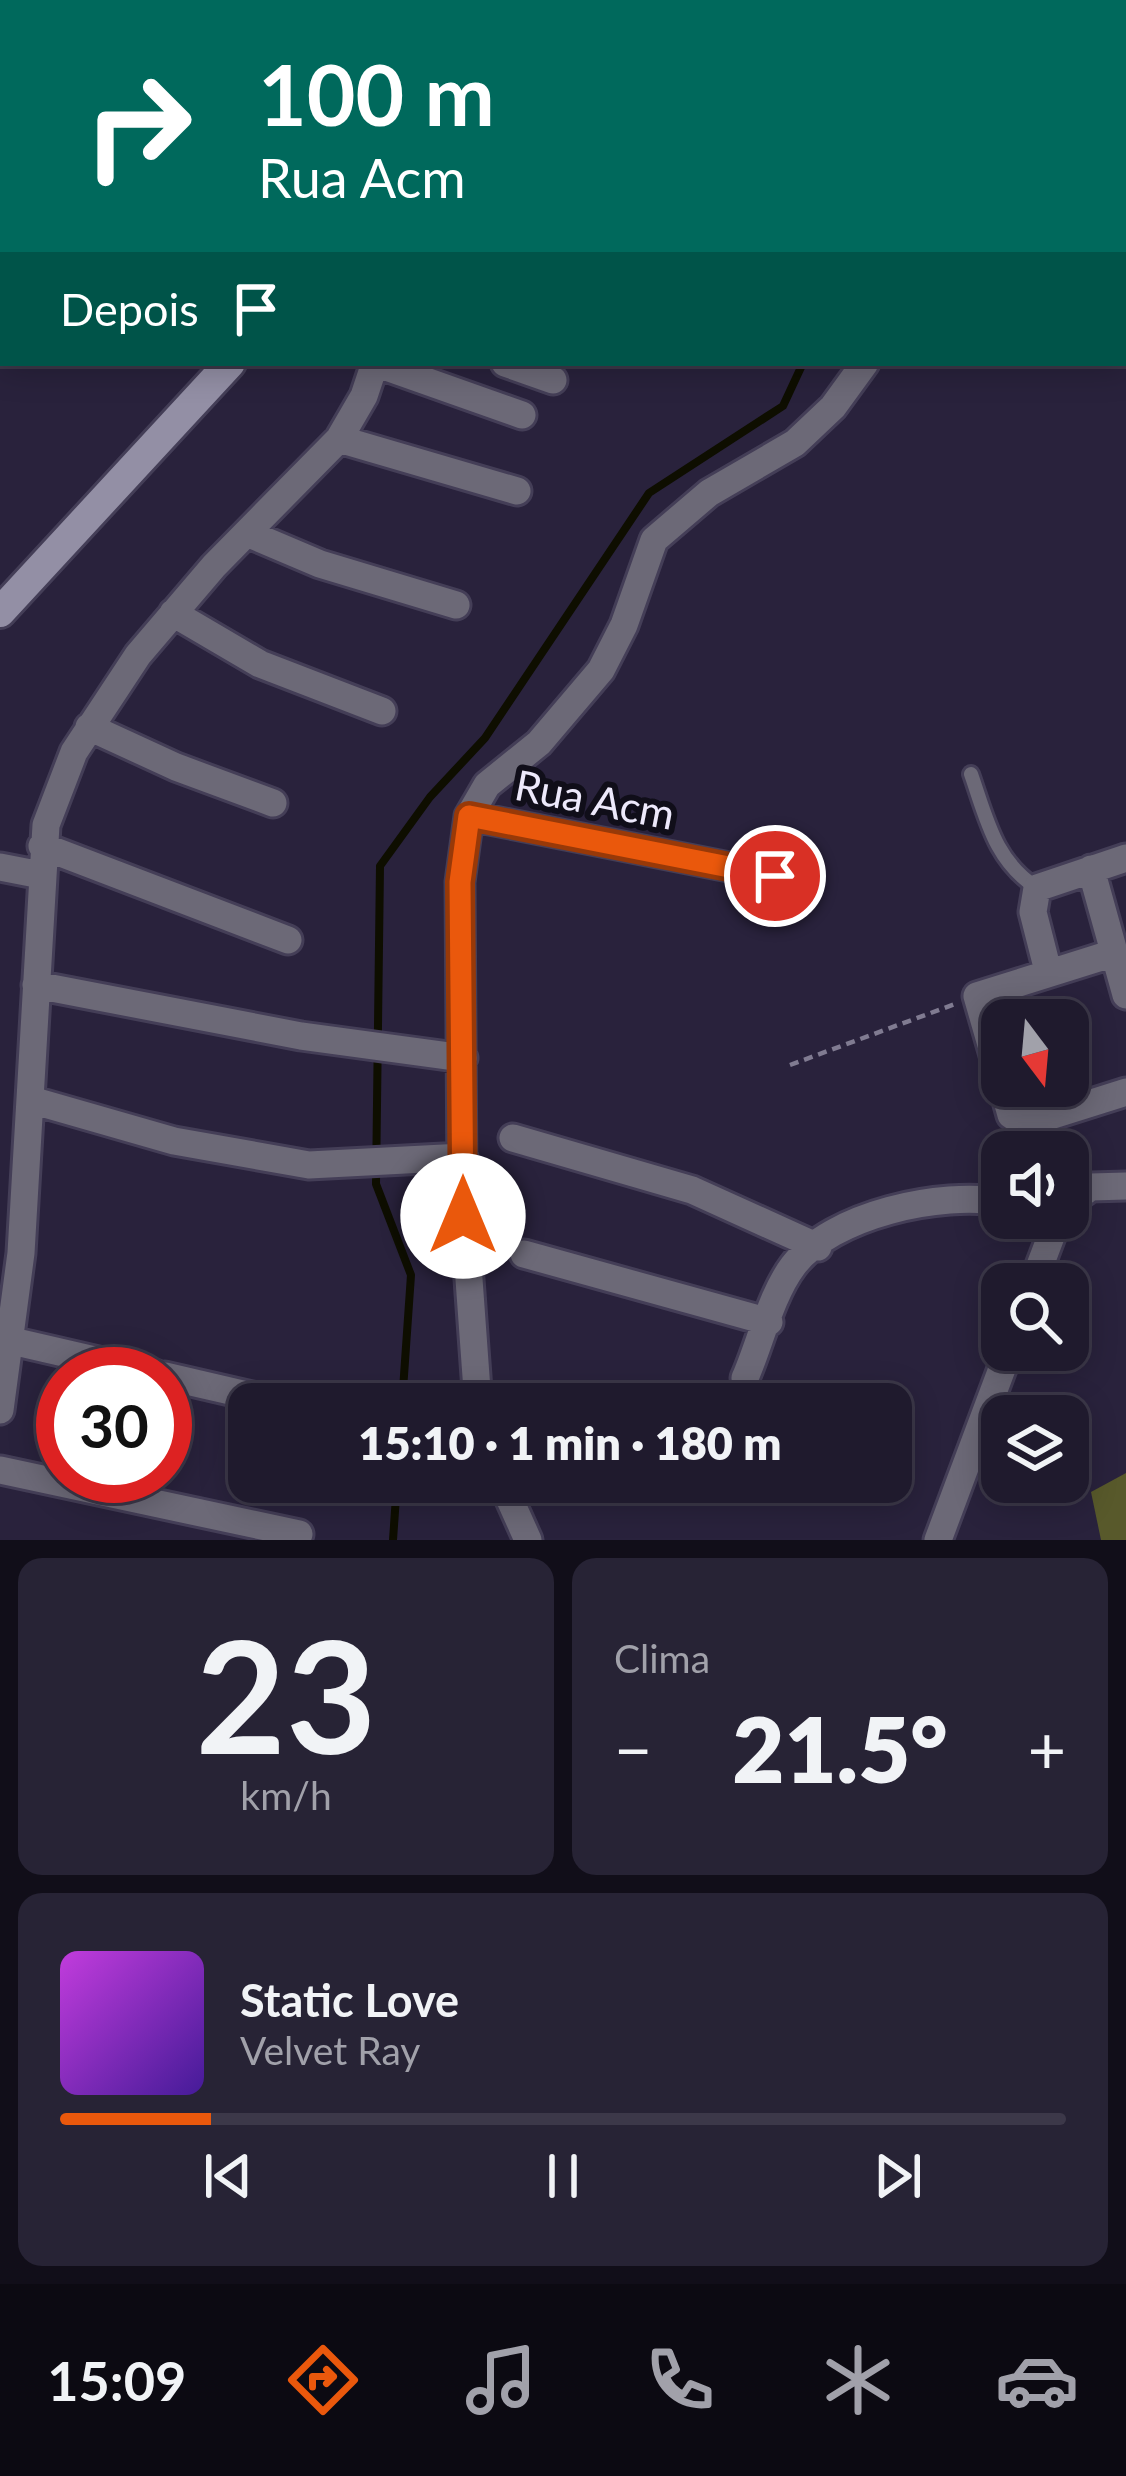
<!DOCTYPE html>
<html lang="pt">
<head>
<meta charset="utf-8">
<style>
  body { margin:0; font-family:Lato,sans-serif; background:#272335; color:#f1f3f6; height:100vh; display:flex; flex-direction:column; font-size:45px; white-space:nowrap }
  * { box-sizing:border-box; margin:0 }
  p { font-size:39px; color:#a1a1aa }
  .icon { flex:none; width:66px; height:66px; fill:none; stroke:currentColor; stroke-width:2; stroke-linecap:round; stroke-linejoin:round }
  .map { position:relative; height:1540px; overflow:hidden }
  .panel { display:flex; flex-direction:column; gap:18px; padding:18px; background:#110e19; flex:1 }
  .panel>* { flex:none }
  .guide { position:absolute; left:0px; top:0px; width:1128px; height:366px; box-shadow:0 6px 30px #0003,0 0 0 3px #3c3849; background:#00695c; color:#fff; overflow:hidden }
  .needle { width:78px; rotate:164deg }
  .buttons { position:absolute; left:981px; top:999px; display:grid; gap:24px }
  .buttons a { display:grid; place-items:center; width:108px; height:108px; border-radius:24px; background:#1f1a2d; box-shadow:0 6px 30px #0003,0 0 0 3px #3c3849; font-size:60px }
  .speed { position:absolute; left:36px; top:1347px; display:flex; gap:24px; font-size:60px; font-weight:700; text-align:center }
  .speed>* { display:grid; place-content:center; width:156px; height:156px; border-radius:50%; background:#1f1a2d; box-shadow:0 6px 30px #0003,0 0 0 3px #3c3849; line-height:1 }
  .speed .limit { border:18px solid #d22; background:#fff; color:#111 }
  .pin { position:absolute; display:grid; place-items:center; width:102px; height:102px; color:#fff; margin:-51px; border:6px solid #fff; border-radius:50%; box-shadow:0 3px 12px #0007 }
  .me { position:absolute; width:132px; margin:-66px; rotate:0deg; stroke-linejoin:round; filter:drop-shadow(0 0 9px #0008) }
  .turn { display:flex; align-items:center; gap:42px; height:252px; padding:0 60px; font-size:54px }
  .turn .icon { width:156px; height:156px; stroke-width:2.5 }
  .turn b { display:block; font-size:84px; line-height:102px }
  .then { display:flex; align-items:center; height:114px; padding:0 60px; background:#0003; gap:24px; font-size:45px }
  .big { font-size:90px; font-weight:800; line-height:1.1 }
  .panel .card { flex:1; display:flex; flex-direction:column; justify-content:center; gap:18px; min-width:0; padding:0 42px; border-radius:24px; background:#272335 }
  .panel .dial { align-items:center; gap:0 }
  .dial b { font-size:156px; line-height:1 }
  .song { display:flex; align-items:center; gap:36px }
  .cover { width:144px; height:144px; border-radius:18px; background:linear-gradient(135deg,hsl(290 70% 55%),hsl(260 70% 35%)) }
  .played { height:12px; border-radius:6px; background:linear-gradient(90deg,#ea580c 15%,#3c3849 15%) }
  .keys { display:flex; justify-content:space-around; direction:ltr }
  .heat { display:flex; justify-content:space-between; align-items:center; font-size:66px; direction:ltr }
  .panel .tiles { flex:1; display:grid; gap:18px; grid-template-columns:1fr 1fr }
  .card:last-child { grid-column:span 2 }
  .trip { position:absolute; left:228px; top:1383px; width:684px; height:120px; border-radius:24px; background:#1f1a2d; box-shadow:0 6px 30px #0003,0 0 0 3px #3c3849; font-weight:800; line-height:120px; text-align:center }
  .menu { display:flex; height:192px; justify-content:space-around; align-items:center; background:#0c0a12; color:#a1a1aa }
  .menu .icon { width:84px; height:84px }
  .menu .active { color:#ea580c }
  .menu b { font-size:54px; color:#f1f3f6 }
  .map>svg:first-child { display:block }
  .forest { fill:#58592b }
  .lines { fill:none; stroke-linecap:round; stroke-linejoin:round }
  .stream { stroke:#0e0e00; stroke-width:8 }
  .lane-casing { stroke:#443e57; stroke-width:20 }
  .street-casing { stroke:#443e57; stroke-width:33 }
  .secondary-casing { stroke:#443e57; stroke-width:36 }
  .primary-casing { stroke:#443e57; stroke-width:36 }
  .path { stroke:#807b91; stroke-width:4.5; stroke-dasharray:9 6; stroke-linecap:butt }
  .lane { stroke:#6c6977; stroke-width:14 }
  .street { stroke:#6c6977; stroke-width:27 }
  .secondary { stroke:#938fa5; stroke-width:30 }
  .primary { stroke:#b2acc8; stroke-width:30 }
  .route-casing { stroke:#983908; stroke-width:30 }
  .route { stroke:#ea580c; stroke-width:21 }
  .labels { text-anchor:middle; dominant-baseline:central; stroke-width:12; stroke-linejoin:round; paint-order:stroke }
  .street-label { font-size:42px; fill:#ede9fb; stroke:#100e19 }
</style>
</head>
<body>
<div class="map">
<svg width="1126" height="1540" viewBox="0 0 1126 1540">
  <rect width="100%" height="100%" fill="#29223c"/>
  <path class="forest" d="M1126,1473V1540H1101L1091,1492Z"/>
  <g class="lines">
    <path class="stream" d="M1125,188H1126
      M402,1404L411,1275L376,1184L380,866L430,797L485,738L649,493L783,406L803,363
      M393,1540L397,1482"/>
    <g class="lane-casing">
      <path id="lane" d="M971,774C987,820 995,861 1037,888"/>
    </g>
    <g class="street-casing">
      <path id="street" d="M112,0L113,3
        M1125,52H1126
        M1125,238H1126
        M505,363L553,380
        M339,439L517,491
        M247,533L320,564L456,605
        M173,613L260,664L382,711
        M89,727L176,767L273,803
        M469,816L775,876
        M42,846L288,940
        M0,867L41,875
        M1091,869L1126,995
        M1048,971L1033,912L1037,888L1126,858
        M36,985L301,1036L463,1058
        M1002,1083L977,996L1114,953
        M1003,1086L1011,1115L1025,1124L1126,1092
        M31,1100L174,1141L309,1165L463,1157
        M513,1138L692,1190L818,1247
        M1068,1203L1091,1187L1126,1186
        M524,1254L769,1322
        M1033,1284L1058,1218
        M12,1341L155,1374
        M165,1376L269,1400
        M745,1378C760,1344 771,1295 793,1266C832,1214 942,1191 1002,1202
        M478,1404L462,1182L460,882L469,816L487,785L539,743L601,670L624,625L654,540L709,493L795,443L833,407L865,363
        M0,1410L21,1253L46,825L74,752L138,655L214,566L339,439L364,396L375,363L522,415
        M0,1470L299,1534
        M502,1482L528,1540
        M938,1540L1009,1350"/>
    </g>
    <g class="secondary-casing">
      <path id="secondary" d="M475,0L479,3
        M658,3L663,0
        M0,612L230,363"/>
    </g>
    <g class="primary-casing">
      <path id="primary" d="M0,1L2,0"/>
    </g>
    <path class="path" d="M0,34L3,33
      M790,1065L955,1004"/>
    <use href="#lane" class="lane"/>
    <use href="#street" class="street"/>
    <use href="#secondary" class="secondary"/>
    <use href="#primary" class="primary"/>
  </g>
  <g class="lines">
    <g class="route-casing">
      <path id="route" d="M463,1216L460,882L469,816L775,876"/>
    </g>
    <use href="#route" class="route"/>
  </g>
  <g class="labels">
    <g class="street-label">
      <text transform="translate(595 799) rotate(11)">Rua Acm</text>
    </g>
  </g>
</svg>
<div class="buttons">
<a><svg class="needle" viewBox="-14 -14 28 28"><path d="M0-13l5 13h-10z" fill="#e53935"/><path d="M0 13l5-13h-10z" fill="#a1a1aa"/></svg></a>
<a><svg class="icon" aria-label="sound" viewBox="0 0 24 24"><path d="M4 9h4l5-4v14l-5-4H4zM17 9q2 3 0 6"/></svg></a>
<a><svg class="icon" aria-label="search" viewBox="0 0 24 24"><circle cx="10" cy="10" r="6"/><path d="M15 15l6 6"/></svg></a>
<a><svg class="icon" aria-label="layers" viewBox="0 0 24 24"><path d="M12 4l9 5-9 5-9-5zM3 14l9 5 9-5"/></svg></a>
</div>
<div class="speed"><div class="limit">30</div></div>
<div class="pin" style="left:775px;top:876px;background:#d93025"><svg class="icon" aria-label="arrive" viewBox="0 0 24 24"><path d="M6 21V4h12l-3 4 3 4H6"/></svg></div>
<svg class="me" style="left:463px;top:1216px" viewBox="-20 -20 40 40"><circle r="19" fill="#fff"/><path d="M0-13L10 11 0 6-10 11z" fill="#ea580c"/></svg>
<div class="trip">15:10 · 1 min · 180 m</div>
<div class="guide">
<div class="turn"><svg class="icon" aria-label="right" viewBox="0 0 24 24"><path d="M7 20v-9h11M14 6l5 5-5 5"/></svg><div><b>100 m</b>Rua Acm</div></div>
<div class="then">Depois<svg class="icon" aria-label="arrive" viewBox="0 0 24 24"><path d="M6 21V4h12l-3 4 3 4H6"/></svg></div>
</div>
</div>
<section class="panel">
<div class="tiles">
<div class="card dial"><b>23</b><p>km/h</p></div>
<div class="card"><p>Clima</p>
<div class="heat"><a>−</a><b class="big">21.5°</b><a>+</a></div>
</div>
<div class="card">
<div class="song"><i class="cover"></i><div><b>Static Love</b><p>Velvet Ray</p></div></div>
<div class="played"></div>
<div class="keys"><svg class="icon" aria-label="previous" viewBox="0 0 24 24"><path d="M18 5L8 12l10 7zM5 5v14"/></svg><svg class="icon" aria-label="pause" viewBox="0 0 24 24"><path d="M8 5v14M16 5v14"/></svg><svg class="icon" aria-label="next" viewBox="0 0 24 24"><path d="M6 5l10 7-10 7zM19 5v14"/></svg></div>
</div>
</div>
</section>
<nav class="menu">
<b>15:09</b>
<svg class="icon active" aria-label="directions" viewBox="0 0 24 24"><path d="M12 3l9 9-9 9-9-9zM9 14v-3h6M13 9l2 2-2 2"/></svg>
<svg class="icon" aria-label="music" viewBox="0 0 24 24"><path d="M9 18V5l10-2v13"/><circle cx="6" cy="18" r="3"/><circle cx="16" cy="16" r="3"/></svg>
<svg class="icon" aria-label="phone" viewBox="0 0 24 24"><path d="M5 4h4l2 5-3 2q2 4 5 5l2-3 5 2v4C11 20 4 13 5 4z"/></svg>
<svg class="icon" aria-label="climate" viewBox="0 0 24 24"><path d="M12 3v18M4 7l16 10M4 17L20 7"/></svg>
<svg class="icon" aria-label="car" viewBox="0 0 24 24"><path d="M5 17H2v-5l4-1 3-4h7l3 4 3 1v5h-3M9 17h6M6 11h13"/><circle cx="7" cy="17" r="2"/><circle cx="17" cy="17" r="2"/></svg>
</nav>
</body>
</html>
